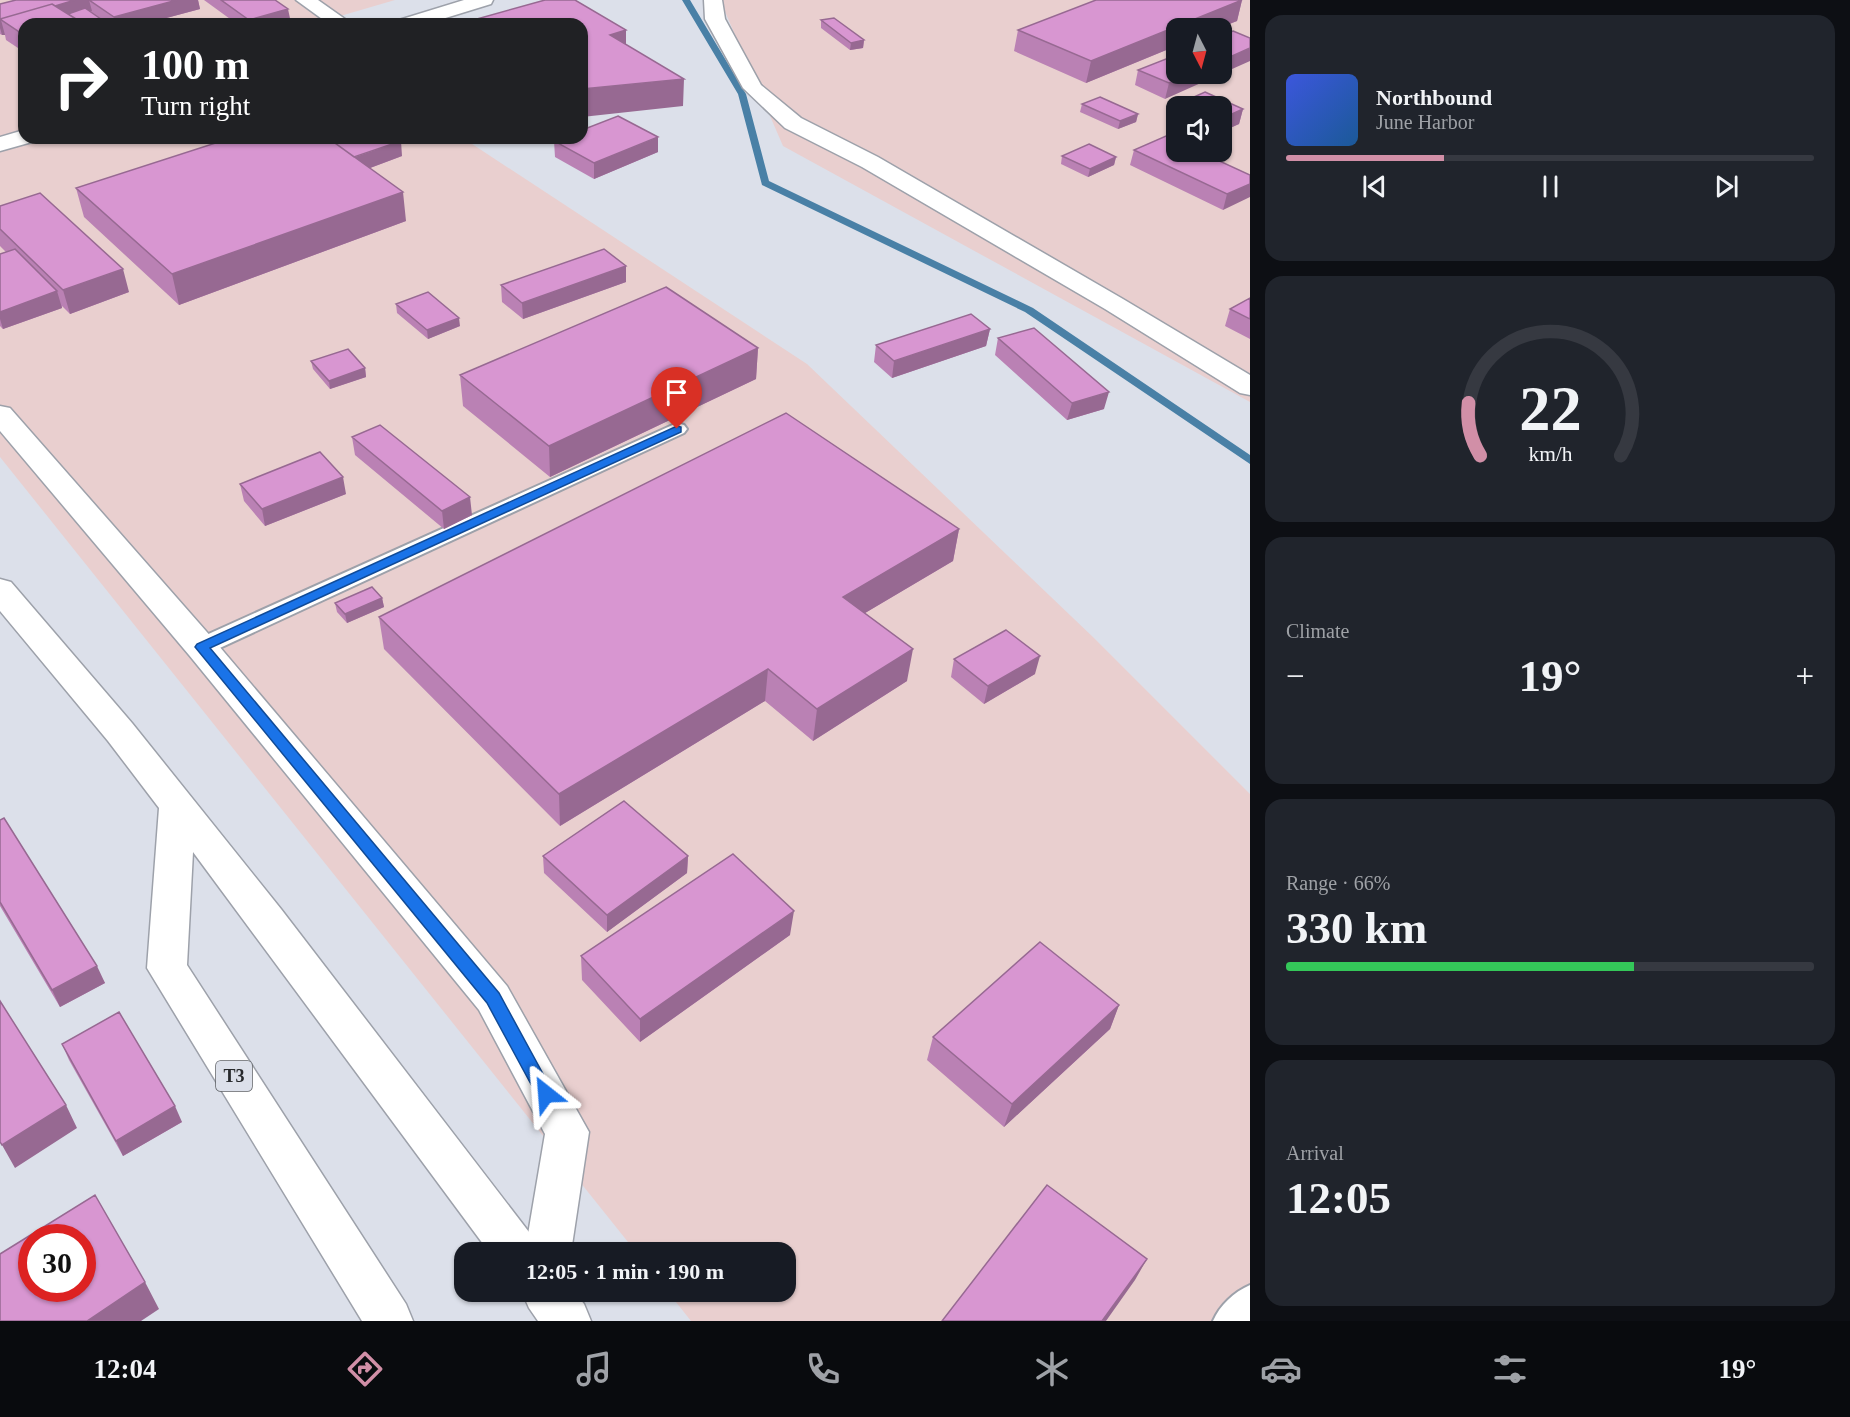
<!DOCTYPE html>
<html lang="en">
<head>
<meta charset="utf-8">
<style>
  body { margin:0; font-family:Georgia,serif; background:#20242c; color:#f1f3f6; height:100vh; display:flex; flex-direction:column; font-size:22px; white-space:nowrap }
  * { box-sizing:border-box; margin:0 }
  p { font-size:20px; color:#9ea1a6 }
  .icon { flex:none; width:33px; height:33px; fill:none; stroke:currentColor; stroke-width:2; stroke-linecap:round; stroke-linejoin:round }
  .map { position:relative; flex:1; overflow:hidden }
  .details { display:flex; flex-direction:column; gap:15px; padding:15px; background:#0d0f14; width:600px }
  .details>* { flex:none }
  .hud { position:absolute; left:18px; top:18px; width:570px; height:126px; border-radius:18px; box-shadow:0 2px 4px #0004; background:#202124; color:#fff; overflow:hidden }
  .needle { width:39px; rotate:174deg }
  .fabs { position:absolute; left:1166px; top:18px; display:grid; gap:12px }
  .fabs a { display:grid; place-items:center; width:66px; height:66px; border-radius:12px; background:#171b24; box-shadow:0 2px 4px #0004; font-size:30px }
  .speed { position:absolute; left:18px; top:1224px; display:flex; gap:12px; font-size:30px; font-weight:700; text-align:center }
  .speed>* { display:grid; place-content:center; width:78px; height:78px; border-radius:50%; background:#171b24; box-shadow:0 2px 4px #0004; line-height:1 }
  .speed .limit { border:9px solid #d22; background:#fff; color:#111 }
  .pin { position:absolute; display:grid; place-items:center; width:51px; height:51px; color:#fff; margin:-62px -26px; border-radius:50% 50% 50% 0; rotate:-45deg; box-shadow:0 0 6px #0007 }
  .pin .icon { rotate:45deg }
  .me { position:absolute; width:66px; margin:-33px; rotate:332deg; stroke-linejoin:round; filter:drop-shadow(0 0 4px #0008) }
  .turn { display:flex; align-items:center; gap:21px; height:126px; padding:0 24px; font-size:27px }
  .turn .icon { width:78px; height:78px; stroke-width:2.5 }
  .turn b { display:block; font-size:42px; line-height:51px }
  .big { font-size:45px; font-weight:600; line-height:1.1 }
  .details .widget { flex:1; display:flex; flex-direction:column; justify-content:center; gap:9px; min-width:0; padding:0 21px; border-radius:18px; background:#20242c }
  .details .dial { align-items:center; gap:0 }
  .dial svg { height:156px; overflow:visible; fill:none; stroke:#363941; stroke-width:7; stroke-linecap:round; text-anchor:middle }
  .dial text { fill:#f1f3f6; stroke:none }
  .song { display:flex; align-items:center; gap:18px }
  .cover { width:72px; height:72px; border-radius:9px; background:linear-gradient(135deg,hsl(230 70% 55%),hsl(210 70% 35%)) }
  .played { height:6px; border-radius:3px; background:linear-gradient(90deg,#d18fa7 30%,#363941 30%) }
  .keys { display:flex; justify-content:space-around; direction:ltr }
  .heat { display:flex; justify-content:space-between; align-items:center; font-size:33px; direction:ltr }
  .charge { height:9px; border-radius:4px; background:linear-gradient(90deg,#34c759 66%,#363941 0) }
  .trip { position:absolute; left:454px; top:1242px; width:342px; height:60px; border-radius:18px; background:#171b24; box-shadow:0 2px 4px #0004; font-weight:600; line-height:60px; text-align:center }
  .tab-bar { display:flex; height:96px; justify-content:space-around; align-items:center; background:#090b0e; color:#9ea1a6 }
  .tab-bar .icon { width:42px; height:42px }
  .tab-bar .on { color:#d18fa7 }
  .tab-bar b { font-size:27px; color:#f1f3f6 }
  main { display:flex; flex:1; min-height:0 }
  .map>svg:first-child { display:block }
  .industrial { fill:#e9cfcf; fill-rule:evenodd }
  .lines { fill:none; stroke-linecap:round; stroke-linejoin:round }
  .stream { fill:#4980a6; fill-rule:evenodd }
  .lane-casing { stroke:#9da1aa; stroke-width:4 }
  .street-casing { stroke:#9da1aa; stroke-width:3 }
  .secondary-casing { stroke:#9da1aa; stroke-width:3 }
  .highway-casing { stroke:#9da1aa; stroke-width:3 }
  .lane { fill:#fff; fill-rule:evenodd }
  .street { fill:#fff; fill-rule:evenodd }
  .secondary { fill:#fff; fill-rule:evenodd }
  .highway { fill:#fff; fill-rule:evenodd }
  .wall { fill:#ba81b4 }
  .shaded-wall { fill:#976992 }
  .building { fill:#d896d1; stroke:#976992; stroke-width:1.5; fill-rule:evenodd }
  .route { fill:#1a73e8; stroke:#114b97; stroke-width:1.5 }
  .labels { text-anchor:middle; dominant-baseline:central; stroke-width:6; stroke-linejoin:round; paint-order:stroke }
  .shield { fill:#dce0ea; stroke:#5d6065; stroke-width:1.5 }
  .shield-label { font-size:18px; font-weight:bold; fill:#27292c }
</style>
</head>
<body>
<main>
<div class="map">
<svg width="1250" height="1321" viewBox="0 0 1250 1321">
  <rect width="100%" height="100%" fill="#dce0ea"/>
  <path class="industrial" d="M0,0H395L313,24H24V138H463L807,364L1094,638L1250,794V1321H691L668,1292H786V1252H636L0,457Z
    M720,0H1250V402L783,146ZM1176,28H1221V74H1176ZM1176,106H1221V152H1176Z"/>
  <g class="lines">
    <path class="stream" d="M682,0H690L746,94L769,181L1033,308L1250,455V464L1025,312L762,185L738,94Z"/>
    <g class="lane-casing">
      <path id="lane" d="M677,423L684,425L687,429L684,433L209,653L201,655L193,653L190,647L193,641Z
        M1250,1285V1321H1213C1220,1305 1234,1292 1250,1285Z"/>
    </g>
    <g class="street-casing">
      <path id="street" d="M296,0H318L352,24H329Z
        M704,0H722L725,19L761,85L801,118L878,157L1123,299L1250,375V395L1240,393L1105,309L862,167L785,128L743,88L705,19Z
        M0,406L10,408L213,639L507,986L589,1132L571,1252H525L545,1134L479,1010L189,655L0,431Z"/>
    </g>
    <g class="secondary-casing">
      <path id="secondary" d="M464,0H493L491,4L426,24H396L399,20Z
        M24,130V138H34L32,142L0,151V137Z"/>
    </g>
    <g class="highway-casing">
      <path id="highway" d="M0,579L11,582L132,723L281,909L532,1236L539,1252H489L193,852L187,965L406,1304L413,1321H362L147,968L159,808L108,741L0,611Z
        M522,1292H574L584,1304L591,1321H538L529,1308Z"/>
    </g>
    <use href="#lane" class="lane"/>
    <use href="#street" class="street"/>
    <use href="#secondary" class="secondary"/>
    <use href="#highway" class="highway"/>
  </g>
  <path class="wall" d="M16,0H198L200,9L144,24H24V52L6,40L5,35H2L0,34V4Z
    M204,0H275L291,23L288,24H237Z
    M1242,0L1237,21L1086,83L1014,51L1018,30Z
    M821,20L864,40L863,48L850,50L821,28Z
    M1138,70L1176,74L1165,99L1135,85Z
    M1205,92L1243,109L1239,124L1221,132V106H1176V122L1172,120L1176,105Z
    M1082,104L1138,114L1136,122L1118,129L1080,112Z
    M554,141L658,152L594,179L555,157Z
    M1134,150L1250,175L1223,210L1130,165Z
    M402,156L370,168L406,221L179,305L84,217L76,188Z
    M1062,156L1116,157L1114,165L1088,177L1061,164Z
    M0,206L129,292L70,314L62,306V308L3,329L0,326V254L6,252L0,246Z
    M626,282L523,319L502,302L501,285Z
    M1250,298V339L1225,326L1230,309Z
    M396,304L460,326L428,339L397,313Z
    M990,329L986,346L892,378L874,362L876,345Z
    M998,338L1104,409L1067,420L995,355Z
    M758,348L756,379L550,477L463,406L460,375Z
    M311,361L365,368L366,377L330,389L313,369Z
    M352,437L472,515L444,529L355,455Z
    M240,484L346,494L265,526L244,501Z
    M959,529L953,561L865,613L907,681L813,741L765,701L560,826L384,649L379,617Z
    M382,598L384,607L347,623L337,612L335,603Z
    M954,659L1035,674L984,704L951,677Z
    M0,820L105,983L60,1007L0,906Z
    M543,856H688L687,873L607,932L544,873Z
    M790,935L640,1042L582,980L581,956Z
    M1119,1005L1110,1029L1004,1127L927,1060L933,1037Z
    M62,1044L182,1122L123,1156L69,1060Z"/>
  <path class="shaded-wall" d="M75,0H89L92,11L65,18L2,20Z
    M177,0H198L200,9L144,24H115L114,17Z
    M1242,0L1237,21L1218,28H1176V46L1086,83L1091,61Z
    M288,9L291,23L288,24H250L249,20Z
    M0,20H1L5,35H2L0,28Z
    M626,30V57L610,35Z
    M864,40L863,48L850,50L851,43Z
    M1250,48V61L1165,99L1169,83L1192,74H1221V61Z
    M684,79L683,106L582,117V89Z
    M1243,109L1239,124L1221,132V119Z
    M1138,114L1136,122L1118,129L1120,121Z
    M658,137V152L594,179V163Z
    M401,141L402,156L354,174L352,158Z
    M1116,157L1114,165L1088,177L1090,169Z
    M1250,184V197L1223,210L1227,194Z
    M403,192L406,221L179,305L172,274Z
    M626,266V282L523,319L522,303Z
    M123,269L129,292L70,314L63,290Z
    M57,291L62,308L3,329L0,319V312Z
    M459,318L460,326L428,339L427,330Z
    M990,329L986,346L892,378L894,361Z
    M758,348L756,379L550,477L549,446Z
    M365,368L366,377L330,389L329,381Z
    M1109,392L1104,409L1067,420L1072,403Z
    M343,477L346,494L265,526L262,509Z
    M470,497L472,515L444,529L442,511Z
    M959,529L953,561L838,629L843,597Z
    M382,598L384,607L347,623L345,614Z
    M913,649L907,681L813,741L817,709Z
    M1040,656L1035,674L984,704L988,686Z
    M768,669L765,701L560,826L559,794Z
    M688,856L687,873L607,932V915Z
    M794,911L790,935L640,1042V1019Z
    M97,966L105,983L60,1007L52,990Z
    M1119,1005L1110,1029L1004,1127L1012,1104Z
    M66,1105L77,1128L15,1168L2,1145Z
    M175,1106L182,1122L123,1156L116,1141Z
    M1147,1259L1135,1280L1106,1321H1102Z
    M145,1282L159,1309L141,1321H87Z"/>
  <path class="building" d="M16,0H75L55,6L52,4L0,19L2,20H0V4Z
    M89,0H177L114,17Z
    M221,0H275L288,9L249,20Z
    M545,0H575L626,30L610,35L684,79L582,89V24H459Z
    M1096,0H1242L1091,61L1018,30Z
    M52,4L84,24H24V35L0,19Z
    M85,8L108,24H84L68,14Z
    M834,18L864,40L851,43L821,20Z
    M1233,31L1250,38V48L1221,61V36Z
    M1176,55V74H1192L1169,83L1138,70Z
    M1205,92L1243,109L1221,119V106H1179L1176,105Z
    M1100,97L1138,114L1120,121L1082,104Z
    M618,116L658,137L594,163L554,141L562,138H582V130Z
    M1166,136L1176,140V152H1200L1250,175V184L1227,194L1134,150Z
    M231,138H328L403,192L172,274L76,188Z
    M328,138H396L401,141L354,157Z
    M1089,144L1116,157L1090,169L1062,156Z
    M40,193L123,269L63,290L0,229V206Z
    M15,249L57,291L0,312V254Z
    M604,249L626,266L522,303L501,285Z
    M666,287L758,348L549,446L460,375Z
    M428,292L459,318L427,330L396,304Z
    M1250,298V319L1230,309Z
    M971,314L990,329L894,361L876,345Z
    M1034,328L1109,392L1072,403L998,338Z
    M348,349L365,368L329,381L311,361Z
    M786,413L959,529L843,597L913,649L817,709L768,669L559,794L379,617Z
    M380,425L470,497L442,511L352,437Z
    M320,452L343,477L262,509L240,484Z
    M372,587L382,598L345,614L335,603Z
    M1006,630L1040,656L988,686L954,659Z
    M624,801L688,856L607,915L543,856Z
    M4,818L97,966L52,990L0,902V820Z
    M733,854L794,911L640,1019L581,956Z
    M1040,942L1119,1005L1012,1104L933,1037Z
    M0,1001L66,1105L2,1145L0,1142Z
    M119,1012L175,1106L116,1141L62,1044Z
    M1047,1185L1147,1259L1102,1321H942Z
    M95,1195L145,1282L87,1321H0V1254ZM32,1238H82V1288H32Z"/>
  <path class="route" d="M677,426L681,427V432L210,648L499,993L554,1094L552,1099L546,1102L539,1099L487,1003L195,647L197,644Z"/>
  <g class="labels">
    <rect class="shield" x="216" y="1061" width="36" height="30" rx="4.5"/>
    <g class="shield-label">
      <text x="234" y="1076">T3</text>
    </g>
  </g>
</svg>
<div class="fabs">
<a><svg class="needle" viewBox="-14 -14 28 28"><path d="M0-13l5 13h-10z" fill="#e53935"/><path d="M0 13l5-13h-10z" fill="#9ea1a6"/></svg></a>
<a><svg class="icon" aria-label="sound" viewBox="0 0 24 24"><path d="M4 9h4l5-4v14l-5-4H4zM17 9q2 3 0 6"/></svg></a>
</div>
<div class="speed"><div class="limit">30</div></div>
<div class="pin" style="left:677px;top:429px;background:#d93025"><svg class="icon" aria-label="arrive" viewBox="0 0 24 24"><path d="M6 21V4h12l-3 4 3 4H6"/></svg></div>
<svg class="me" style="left:546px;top:1094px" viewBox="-20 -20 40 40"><path d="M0-17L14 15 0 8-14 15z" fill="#1a73e8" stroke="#fff" stroke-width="4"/></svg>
<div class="trip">12:05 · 1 min · 190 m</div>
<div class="hud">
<div class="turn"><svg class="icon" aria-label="right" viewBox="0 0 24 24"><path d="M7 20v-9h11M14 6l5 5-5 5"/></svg><div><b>100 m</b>Turn right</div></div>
</div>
</div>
<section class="details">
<div class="widget">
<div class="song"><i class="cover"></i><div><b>Northbound</b><p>June Harbor</p></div></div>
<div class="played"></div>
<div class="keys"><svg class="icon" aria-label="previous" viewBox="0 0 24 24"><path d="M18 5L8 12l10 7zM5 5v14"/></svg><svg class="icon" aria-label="pause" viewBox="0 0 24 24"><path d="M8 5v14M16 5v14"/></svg><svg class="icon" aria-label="next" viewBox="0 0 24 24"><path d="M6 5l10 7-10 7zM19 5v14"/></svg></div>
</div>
<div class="widget dial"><svg viewBox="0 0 100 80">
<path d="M14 69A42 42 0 1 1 86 69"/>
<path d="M14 69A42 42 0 0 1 8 42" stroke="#d18fa7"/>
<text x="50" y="56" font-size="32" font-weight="700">22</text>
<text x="50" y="72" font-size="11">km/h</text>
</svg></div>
<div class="widget"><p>Climate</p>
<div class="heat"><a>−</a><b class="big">19°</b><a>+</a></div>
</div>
<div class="widget"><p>Range · 66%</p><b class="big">330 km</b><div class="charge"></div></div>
<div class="widget"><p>Arrival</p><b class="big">12:05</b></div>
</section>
</main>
<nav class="tab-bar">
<b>12:04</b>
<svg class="icon on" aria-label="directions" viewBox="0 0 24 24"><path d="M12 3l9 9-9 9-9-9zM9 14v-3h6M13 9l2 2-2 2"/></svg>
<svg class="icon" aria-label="music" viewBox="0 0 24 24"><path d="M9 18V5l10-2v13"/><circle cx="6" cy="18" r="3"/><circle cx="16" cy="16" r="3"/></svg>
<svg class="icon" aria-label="phone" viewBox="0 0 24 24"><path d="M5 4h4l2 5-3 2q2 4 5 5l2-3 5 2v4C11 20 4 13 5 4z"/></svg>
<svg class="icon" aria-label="climate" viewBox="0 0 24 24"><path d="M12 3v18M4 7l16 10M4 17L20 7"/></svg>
<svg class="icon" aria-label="car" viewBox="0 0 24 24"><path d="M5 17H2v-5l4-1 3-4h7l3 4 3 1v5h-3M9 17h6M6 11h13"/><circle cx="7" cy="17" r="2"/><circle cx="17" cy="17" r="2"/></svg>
<svg class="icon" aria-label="filters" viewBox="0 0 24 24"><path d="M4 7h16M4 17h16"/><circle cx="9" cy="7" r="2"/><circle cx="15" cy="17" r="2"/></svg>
<b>19°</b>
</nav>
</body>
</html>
